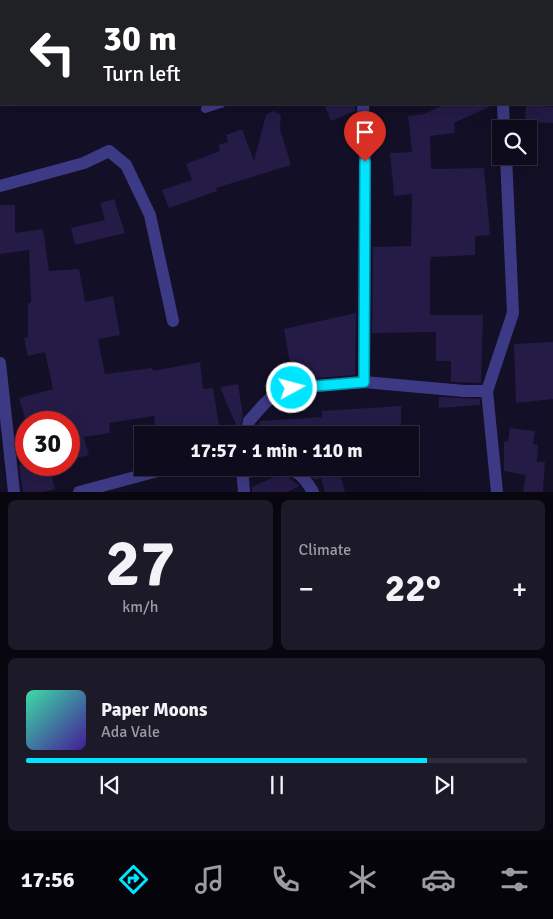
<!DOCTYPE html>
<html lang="en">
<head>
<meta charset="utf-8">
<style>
  body { margin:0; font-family:Signika,sans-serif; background:#1c1929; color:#f1f3f6; height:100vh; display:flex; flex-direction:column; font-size:19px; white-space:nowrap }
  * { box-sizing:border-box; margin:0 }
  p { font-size:16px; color:#9b9ba3 }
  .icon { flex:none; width:28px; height:28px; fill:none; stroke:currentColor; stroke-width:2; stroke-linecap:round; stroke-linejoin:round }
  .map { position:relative; height:492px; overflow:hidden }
  .details { display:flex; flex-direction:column; gap:8px; padding:8px; background:#08060f; flex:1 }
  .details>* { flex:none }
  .banner { position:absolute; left:0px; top:0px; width:554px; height:105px; box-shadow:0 5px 20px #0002,0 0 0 1px #2e2b3b; background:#202124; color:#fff; overflow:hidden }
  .tools { position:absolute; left:492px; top:120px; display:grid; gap:10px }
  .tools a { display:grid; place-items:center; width:45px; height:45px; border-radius:0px; background:#0e0b1c; box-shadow:0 5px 20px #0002,0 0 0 1px #2e2b3b; font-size:25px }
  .speed { position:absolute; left:15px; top:411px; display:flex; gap:10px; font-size:25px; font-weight:700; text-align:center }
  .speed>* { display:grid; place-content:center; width:65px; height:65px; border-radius:50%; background:#0e0b1c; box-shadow:0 5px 20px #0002,0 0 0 1px #2e2b3b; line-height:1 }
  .speed .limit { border:8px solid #d22; background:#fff; color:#111 }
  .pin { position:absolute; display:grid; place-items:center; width:42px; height:42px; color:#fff; margin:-51px -21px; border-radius:50% 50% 50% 0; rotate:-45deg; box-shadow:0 0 5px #0007 }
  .pin .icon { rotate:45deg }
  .me { position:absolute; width:55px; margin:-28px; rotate:83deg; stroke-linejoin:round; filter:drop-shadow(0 0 4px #0008) }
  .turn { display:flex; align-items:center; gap:18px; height:105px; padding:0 20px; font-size:22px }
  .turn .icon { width:65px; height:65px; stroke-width:2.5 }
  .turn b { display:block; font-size:35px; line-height:42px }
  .big { font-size:38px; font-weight:800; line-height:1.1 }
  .details .tile { flex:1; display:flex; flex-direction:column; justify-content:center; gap:8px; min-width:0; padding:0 18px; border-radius:8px; background:#1c1929 }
  .details .dial { align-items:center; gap:0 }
  .dial b { font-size:65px; line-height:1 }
  .song { display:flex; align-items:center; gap:15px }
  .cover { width:60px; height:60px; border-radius:8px; background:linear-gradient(135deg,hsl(160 70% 55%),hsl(260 70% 35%)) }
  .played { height:5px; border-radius:2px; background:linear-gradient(90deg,#00e5ff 80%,#2e2b3b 80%) }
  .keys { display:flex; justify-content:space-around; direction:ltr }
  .heat { display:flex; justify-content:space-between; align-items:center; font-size:28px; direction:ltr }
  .details .tiles { flex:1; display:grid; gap:8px; grid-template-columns:1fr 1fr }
  .tile:last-child { grid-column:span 2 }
  .trip { position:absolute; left:134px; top:426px; width:285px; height:50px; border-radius:0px; background:#0e0b1c; box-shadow:0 5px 20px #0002,0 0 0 1px #2e2b3b; font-weight:800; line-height:50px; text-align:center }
  .menu { display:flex; height:80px; justify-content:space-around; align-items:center; background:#06040b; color:#9b9ba3 }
  .menu .icon { width:35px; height:35px }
  .menu .current { color:#00e5ff }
  .menu b { font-size:22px; color:#f1f3f6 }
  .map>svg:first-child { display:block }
  .building { fill:#241b47 }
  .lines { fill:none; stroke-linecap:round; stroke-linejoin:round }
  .service { stroke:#3d3a85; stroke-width:8 }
  .minor { stroke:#3d3a85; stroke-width:12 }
  .route-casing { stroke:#0095a6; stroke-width:12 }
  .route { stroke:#00e5ff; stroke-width:9 }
</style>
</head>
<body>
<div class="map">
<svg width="553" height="492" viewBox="0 0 553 492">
  <rect width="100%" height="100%" fill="#130f26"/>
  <path class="building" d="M324,104H355V111L331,121Z
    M446,104H495L454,123L455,133L430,136L431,169L484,168L490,235L475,236V255L431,257L430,264V315H483L481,383L451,382V361H436V332L372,333L373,247L411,246L412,194L394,196L390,153L412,152L408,116L424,114Z
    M526,105L553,107V123L525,122Z
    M273,111L281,115L280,129L291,165L216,188L217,191L169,208L162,190L192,180L186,164L220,151L218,145L228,142L226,135L242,129L254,161L266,115Z
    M114,199L125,233L75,245L71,228L105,220L100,203Z
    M0,205H15V233L43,229L49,271L79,269L85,302L113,296L120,335L98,339L105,374L152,368L153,371L200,362L203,389L213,388L219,425L175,432L176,435H156L154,416L109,423L110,433L84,437L89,455L69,460V422H26L19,398L53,389L45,352L28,356L24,338L28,337V303H31L29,250L0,254Z
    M356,313L355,375L293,380L284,329Z
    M553,342V399L516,403L514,344Z
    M238,384L243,416L238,435H236V425L220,387Z
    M439,397L480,399V405L439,408Z
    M401,406V435H372V426L335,427L336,435H254L260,421L322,417V411Z
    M510,428L535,431L533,444L538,445L537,462H545L543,492H523L526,475L504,471V441L508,442Z
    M19,465H49L55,489L44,492H23Z
    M304,468H344L339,470L345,492H325L321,478L315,480Z
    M279,475L288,477L300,486L287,492H252V487Z"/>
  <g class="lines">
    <path class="service" d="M205,109L221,104"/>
    <path class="minor" d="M353,0V1
      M500,0V1
      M363,104L365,162L364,382
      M503,104L504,129
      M0,186L84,163L109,151L126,165L150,215L173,321
      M0,363L14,492
      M487,391L497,492
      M246,435L249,421L264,404L273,396L292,388L364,382L464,391H487L513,313L506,156
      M242,468L244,492
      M243,473C276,466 295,459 313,492
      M79,492L169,468"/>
  </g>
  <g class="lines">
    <g class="route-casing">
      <path id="route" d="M292,388L364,382L365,162"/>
    </g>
    <use href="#route" class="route"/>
  </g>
</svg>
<div class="tools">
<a><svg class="icon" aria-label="search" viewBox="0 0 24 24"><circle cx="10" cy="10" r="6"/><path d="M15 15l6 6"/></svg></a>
</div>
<div class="speed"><div class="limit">30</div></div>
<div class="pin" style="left:365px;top:162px;background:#d93025"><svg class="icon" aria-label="arrive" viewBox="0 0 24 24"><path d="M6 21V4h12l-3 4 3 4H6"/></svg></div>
<svg class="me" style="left:292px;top:388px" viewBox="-20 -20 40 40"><circle r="17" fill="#00e5ff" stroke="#fff" stroke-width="3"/><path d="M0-11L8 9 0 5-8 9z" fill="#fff"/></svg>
<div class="trip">17:57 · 1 min · 110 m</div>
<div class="banner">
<div class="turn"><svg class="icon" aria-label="left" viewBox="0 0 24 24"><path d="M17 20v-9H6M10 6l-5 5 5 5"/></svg><div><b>30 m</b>Turn left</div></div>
</div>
</div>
<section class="details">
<div class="tiles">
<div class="tile dial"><b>27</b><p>km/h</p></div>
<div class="tile"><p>Climate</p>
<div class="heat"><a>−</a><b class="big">22°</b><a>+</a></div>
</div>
<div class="tile">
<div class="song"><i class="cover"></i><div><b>Paper Moons</b><p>Ada Vale</p></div></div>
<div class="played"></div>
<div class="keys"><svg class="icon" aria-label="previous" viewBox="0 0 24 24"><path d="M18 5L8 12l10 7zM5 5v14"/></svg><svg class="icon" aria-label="pause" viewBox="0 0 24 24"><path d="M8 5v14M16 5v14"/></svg><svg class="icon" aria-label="next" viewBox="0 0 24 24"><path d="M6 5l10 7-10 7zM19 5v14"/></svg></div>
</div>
</div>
</section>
<nav class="menu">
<b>17:56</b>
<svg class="icon current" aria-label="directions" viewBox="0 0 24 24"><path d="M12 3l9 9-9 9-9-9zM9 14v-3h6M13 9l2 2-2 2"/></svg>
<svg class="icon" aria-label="music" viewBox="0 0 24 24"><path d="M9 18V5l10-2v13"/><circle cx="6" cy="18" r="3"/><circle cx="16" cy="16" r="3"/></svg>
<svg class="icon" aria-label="phone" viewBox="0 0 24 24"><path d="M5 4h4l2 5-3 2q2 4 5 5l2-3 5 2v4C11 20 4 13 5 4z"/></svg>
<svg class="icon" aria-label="climate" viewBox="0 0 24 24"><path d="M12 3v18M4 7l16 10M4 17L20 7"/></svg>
<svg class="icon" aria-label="car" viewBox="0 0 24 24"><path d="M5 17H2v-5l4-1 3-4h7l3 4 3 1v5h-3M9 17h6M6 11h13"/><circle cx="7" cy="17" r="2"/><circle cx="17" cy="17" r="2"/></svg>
<svg class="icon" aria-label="filters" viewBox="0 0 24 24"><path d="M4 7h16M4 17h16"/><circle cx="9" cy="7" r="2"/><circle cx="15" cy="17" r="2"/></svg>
</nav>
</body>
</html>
